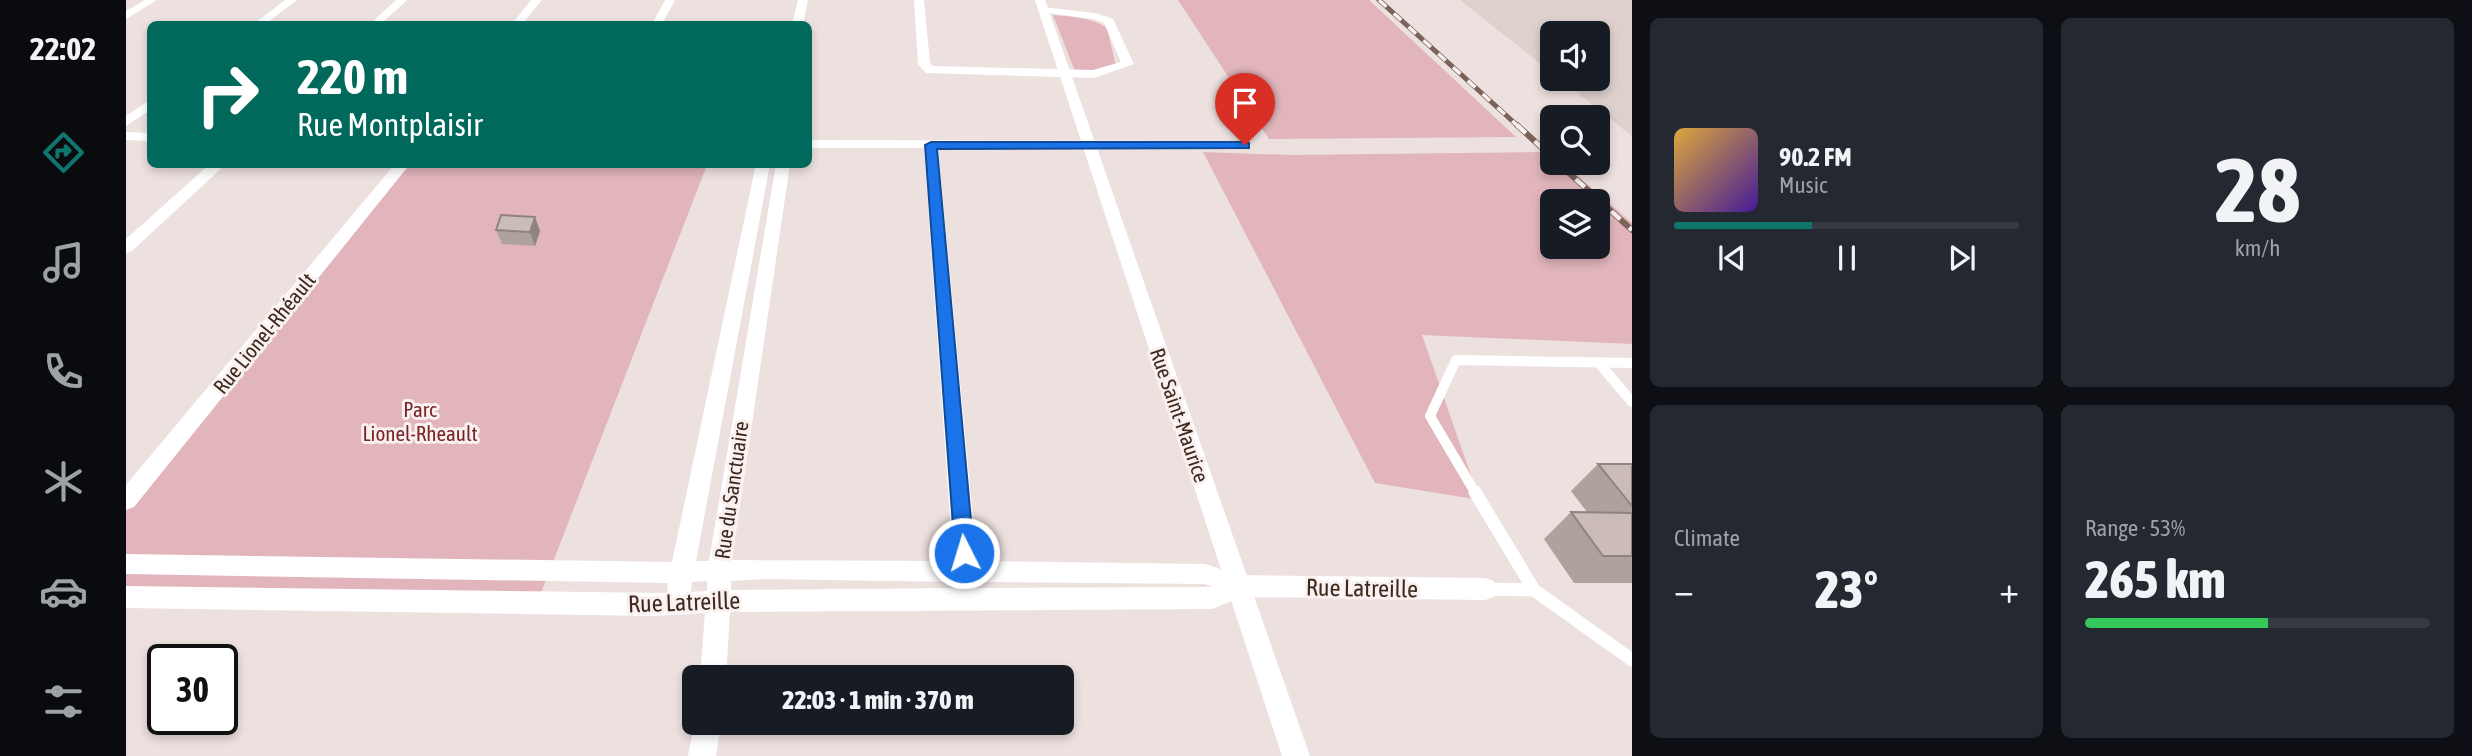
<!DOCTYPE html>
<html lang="en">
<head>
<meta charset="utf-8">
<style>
  body { margin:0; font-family:"Asap Condensed",sans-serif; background:#242831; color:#f1f3f6; height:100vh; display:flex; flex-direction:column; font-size:26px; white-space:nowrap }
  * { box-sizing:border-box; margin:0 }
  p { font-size:23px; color:#9ea1a6 }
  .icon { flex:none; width:38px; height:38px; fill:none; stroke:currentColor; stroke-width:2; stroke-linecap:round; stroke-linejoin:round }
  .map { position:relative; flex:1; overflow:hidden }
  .details { display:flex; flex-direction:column; gap:18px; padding:18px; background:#0d0f14; width:840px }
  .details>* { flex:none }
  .hud { position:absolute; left:21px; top:21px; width:665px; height:147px; border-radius:10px; box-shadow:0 4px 10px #0003; background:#00695c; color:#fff; overflow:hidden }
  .tools { position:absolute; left:1414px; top:21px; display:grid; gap:14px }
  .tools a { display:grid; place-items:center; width:70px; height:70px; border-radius:10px; background:#171b24; box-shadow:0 4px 10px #0003; font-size:35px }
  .speed { position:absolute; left:21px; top:644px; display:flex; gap:14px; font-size:35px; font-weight:700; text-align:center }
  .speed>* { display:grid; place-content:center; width:91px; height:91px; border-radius:50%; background:#171b24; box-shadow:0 4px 10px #0003; line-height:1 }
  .speed .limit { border:4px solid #111; border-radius:10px; background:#fff; color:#111 }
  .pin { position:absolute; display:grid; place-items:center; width:60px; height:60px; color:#fff; margin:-72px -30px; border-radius:50% 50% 50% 0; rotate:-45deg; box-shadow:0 0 7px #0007 }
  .pin .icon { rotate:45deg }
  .me { position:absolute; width:77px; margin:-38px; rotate:355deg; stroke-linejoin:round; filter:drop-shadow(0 0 5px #0008) }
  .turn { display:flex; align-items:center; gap:24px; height:147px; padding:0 35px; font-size:32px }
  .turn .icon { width:91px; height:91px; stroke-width:2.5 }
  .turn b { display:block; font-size:49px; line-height:60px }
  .big { font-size:52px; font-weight:800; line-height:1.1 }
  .details .card { flex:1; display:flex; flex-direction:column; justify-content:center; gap:10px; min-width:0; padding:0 24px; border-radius:10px; background:#242831 }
  .details .dial { align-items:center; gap:0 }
  .dial b { font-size:91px; line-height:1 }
  .song { display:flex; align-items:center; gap:21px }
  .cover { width:84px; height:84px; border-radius:10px; background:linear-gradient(135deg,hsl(40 70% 55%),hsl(260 70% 35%)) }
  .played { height:7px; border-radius:4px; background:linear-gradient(90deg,#0f766e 40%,#363941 40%) }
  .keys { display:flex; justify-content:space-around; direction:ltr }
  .heat { display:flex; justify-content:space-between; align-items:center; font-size:38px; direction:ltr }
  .charge { height:10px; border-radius:5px; background:linear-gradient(90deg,#34c759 53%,#363941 0) }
  .details .tiles { flex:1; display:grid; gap:18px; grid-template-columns:repeat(2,1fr) }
  .trip { position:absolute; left:556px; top:665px; width:392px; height:70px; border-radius:10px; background:#171b24; box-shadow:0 4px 10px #0003; font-weight:800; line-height:70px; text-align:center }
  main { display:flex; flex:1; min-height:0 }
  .tabs { display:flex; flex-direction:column; width:126px; justify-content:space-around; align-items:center; background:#090b0e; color:#9ea1a6 }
  .tabs .icon { width:49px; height:49px }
  .tabs .selected { color:#0f766e }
  .tabs b { font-size:32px; color:#f1f3f6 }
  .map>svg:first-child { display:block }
  .built { fill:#ddd0cd }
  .green { fill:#e1b5bb; fill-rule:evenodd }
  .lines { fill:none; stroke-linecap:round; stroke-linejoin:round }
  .service-far1 { stroke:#fff; stroke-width:10 }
  .service { stroke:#fff; stroke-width:13 }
  .minor { fill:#fff; fill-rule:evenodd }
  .tertiary { fill:#fff; fill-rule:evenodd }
  .rail-far1-casing { stroke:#7b6358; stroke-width:5 }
  .rail-casing { stroke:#7b6358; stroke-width:6 }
  .rail-far1 { stroke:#f9f1f0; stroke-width:3.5; stroke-dasharray:10; stroke-linecap:butt }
  .rail { stroke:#f9f1f0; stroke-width:4.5; stroke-dasharray:12; stroke-linecap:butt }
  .wall { fill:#afa29d }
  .shaded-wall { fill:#8e8480 }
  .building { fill:#cbbcb7; stroke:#8e8480; stroke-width:2 }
  .route { fill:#1a73e8; stroke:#114b97; stroke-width:2 }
  .labels { text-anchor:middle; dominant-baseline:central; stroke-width:6; stroke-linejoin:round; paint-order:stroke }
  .street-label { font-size:21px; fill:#3f291e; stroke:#f9f1f0 }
  .park-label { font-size:21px; fill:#7a2325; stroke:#f9f1f0 }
  .near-street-label { font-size:24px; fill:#3f291e; stroke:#f9f1f0 }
</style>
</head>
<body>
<main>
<nav class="tabs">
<b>22:02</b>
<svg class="icon selected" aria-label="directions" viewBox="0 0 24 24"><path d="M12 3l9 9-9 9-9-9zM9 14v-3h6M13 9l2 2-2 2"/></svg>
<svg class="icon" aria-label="music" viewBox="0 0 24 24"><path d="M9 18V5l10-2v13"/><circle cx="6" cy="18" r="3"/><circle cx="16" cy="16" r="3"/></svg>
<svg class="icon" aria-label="phone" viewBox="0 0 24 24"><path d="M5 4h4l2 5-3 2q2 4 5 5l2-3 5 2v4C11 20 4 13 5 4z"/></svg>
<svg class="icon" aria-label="climate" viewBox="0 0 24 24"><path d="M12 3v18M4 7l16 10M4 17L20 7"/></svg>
<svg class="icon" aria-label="car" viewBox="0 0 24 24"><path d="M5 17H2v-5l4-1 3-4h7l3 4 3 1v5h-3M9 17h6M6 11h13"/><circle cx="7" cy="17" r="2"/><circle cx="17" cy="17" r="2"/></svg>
<svg class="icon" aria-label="filters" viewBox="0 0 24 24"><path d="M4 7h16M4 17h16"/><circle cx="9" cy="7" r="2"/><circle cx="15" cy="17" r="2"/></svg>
</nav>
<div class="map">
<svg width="1506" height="756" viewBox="0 0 1506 756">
  <rect width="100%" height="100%" fill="#ede1df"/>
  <path class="built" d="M1334,0H1506V136L1434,79H1472V33H1426V73Z"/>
  <path class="green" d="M1052,0H1243L1390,137L1143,139Z
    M927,15C946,17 964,17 981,28L990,66L950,74Z
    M1077,152L1164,155L1424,152L1426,163H1437L1506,223V344L1296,335L1348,484V499L1249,483ZM1426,201H1472V247H1426Z
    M280,165H581L413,598L0,596V509Z"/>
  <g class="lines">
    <path class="service-far1" d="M1472,362L1506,402
      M1350,494L1304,416L1330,360L1506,363"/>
    <path class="service" d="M1349,492L1408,590L1506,660
      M1359,589L1408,590"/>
    <path class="minor" d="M19,0H31L0,19V11Z
      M159,0H171L139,24H128Z
      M270,0H281L255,24H244Z
      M405,0H416L396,24H386Z
      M539,0H549L536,24H526Z
      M672,0H682L677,24H666Z
      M788,0H798L804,63L807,66L967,70L995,62L978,23L967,19L913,12L912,10L917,7L969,13L987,19L1008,64L968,78L800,73L792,64Z
      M24,100V110L0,126V116Z
      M0,132L24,133V141L0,140Z
      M682,140L1119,141L1126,145L1119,149L812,148L851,561L1079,564L1113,575L1359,578L1368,581L1371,589L1368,597L1359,600L1115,597L1086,609L604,612L600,677H574L579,613L528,616L0,608V586L541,593L542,583L0,574V554L546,562L630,164H644L570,561H583L650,164H664L606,560L827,561L798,148H682ZM637,579L829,582L831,588L605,590V581ZM581,581V591L565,592L566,582ZM853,582L1079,584L1086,587L851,588Z
      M84,164H100L6,251L0,253V239Z
      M269,164H284L8,507L0,510V485Z
      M569,720V723H595L590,756H562Z"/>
    <path class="tertiary" d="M909,0H919L1184,756H1156Z"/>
    <g class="rail-far1-casing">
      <path id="rail-far1" d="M1253,0L1393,127"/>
    </g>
    <g class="rail-casing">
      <path id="rail" d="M1391,125L1426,157
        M1432,163L1506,230"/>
    </g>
    <use href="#rail-far1" class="rail-far1"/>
    <use href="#rail" class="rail"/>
  </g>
  <path class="wall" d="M409,217L414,231L409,246L376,244L370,230Z
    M1472,464H1506V583H1448L1418,539L1445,512H1461L1445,491Z"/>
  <path class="shaded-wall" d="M409,217L414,231L409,246L404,232Z"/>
  <path class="building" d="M375,215L409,217L404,232L370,230Z
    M1472,464H1506V506Z
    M1445,512L1506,513V556H1477Z"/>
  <path class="route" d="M1119,142L1123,143V148L811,149L848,553L845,558L838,561L831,558L829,553L799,145L805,142Z"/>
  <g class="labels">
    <g class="street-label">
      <text transform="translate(138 333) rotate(-51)">Rue Lionel-Rhéault</text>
      <text transform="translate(1054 415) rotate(71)">Rue Saint-Maurice</text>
      <text transform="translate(605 490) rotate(-82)">Rue du Sanctuaire</text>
    </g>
    <g class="park-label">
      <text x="294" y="409">Parc<tspan x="294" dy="24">Lionel-Rheault</tspan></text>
    </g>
    <g class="near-street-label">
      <text transform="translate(1236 588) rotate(1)">Rue Latreille</text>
      <text transform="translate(558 602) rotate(-2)">Rue Latreille</text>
    </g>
  </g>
</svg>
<div class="tools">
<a><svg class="icon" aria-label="sound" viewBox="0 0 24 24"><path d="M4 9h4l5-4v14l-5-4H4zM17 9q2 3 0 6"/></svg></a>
<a><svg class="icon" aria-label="search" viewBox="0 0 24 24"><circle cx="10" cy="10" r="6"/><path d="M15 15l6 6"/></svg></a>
<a><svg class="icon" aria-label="layers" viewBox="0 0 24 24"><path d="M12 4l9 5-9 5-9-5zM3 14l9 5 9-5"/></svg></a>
</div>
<div class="speed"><div class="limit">30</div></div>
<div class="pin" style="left:1119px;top:145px;background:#d93025"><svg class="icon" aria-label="arrive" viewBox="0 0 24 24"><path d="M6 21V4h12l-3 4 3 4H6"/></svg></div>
<svg class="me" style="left:838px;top:553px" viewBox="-20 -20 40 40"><circle r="17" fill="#1a73e8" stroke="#fff" stroke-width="3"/><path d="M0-11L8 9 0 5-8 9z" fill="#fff"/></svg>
<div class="trip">22:03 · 1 min · 370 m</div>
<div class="hud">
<div class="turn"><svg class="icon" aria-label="right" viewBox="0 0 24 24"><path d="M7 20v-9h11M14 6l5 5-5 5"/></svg><div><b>220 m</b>Rue Montplaisir</div></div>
</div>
</div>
<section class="details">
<div class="tiles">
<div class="card">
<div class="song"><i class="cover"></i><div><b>90.2 FM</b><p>Music</p></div></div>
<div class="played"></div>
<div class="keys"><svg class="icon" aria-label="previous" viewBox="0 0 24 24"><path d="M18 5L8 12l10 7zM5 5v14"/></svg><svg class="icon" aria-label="pause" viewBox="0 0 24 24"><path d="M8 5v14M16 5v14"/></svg><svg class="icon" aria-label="next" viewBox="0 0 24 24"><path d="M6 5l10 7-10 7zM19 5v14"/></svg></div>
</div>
<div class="card dial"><b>28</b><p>km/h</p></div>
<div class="card"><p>Climate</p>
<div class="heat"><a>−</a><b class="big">23°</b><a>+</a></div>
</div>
<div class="card"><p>Range · 53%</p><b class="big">265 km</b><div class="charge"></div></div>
</div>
</section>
</main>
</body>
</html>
